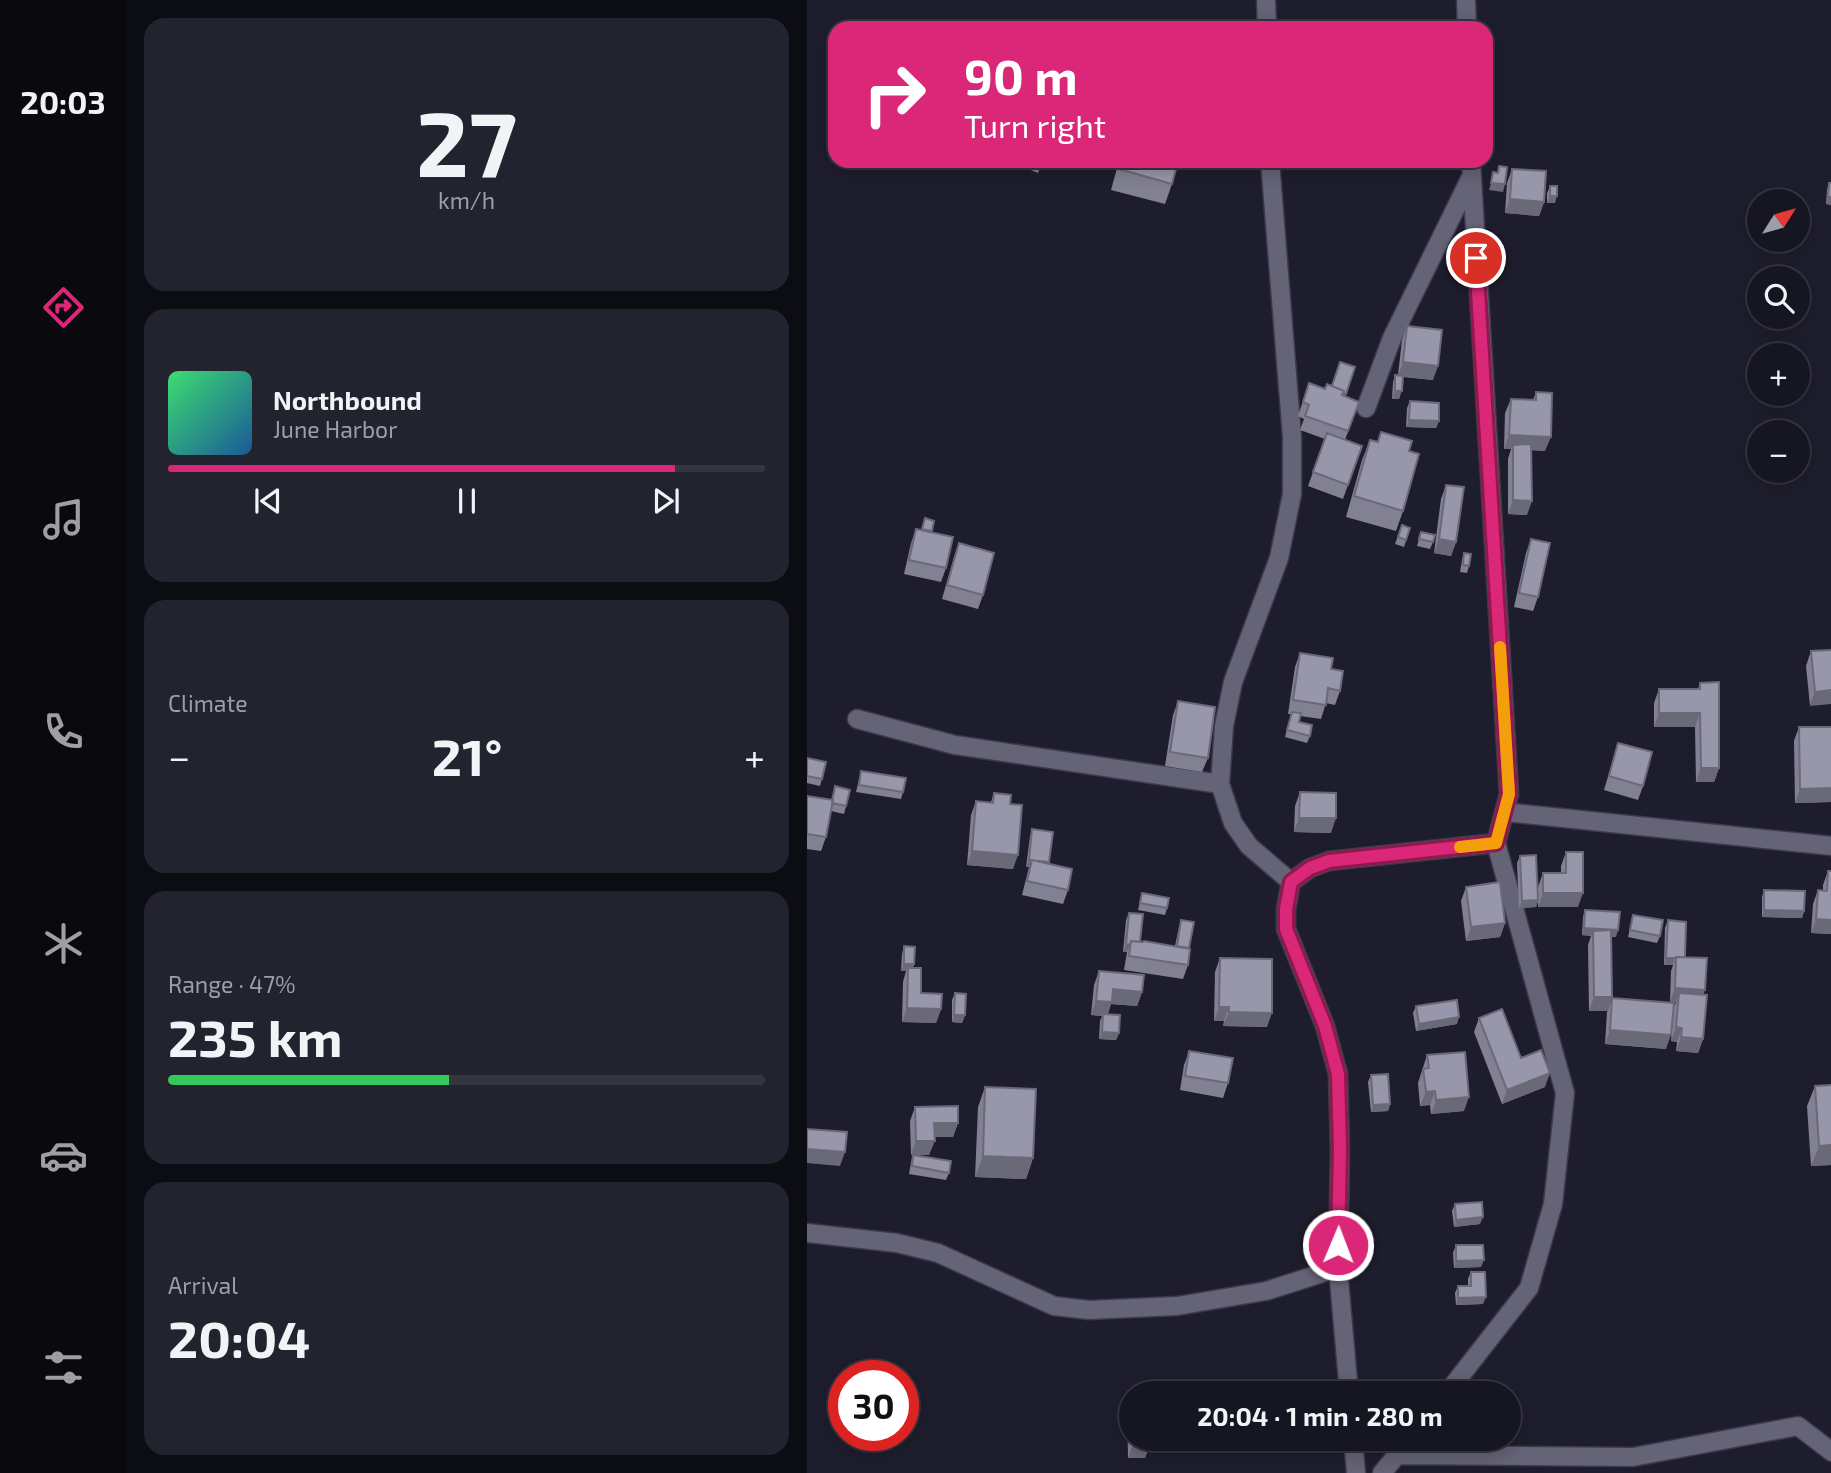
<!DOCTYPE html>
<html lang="en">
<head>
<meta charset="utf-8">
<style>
  body { margin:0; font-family:"Exo 2",sans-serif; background:#23232f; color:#f1f3f6; height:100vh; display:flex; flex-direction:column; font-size:26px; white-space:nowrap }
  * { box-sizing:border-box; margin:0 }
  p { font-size:23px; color:#9e9fa5 }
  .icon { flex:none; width:38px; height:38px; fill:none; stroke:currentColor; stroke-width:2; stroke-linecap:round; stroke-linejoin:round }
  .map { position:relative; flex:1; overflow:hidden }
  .side { display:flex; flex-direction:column; gap:18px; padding:18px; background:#0c0c13; width:681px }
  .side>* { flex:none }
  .guide { position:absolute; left:21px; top:21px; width:665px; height:147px; border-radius:21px; box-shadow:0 4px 18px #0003,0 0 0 2px #353540; background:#db2777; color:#fff; overflow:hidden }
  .needle { width:46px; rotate:53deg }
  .controls { position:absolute; left:940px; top:189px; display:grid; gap:14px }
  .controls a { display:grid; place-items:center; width:63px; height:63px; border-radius:50%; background:#161622; box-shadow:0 4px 18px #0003,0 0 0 2px #353540; font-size:35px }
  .speed { position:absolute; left:21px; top:1360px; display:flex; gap:14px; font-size:35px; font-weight:700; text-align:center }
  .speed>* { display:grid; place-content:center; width:91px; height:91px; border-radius:50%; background:#161622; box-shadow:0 4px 18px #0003,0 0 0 2px #353540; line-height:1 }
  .speed .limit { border:10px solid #d22; background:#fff; color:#111 }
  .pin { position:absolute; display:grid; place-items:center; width:60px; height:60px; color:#fff; margin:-30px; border:4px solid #fff; border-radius:50%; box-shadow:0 2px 7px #0007 }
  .me { position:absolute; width:77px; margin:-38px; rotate:1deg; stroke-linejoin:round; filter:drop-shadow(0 0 5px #0008) }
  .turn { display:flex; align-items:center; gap:24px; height:147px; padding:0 21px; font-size:32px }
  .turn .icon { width:91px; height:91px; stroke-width:2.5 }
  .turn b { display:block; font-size:49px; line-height:60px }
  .big { font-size:52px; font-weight:700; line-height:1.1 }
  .side .tile { flex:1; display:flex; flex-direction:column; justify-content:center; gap:10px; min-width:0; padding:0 24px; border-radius:21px; background:#23232f }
  .side .dial { align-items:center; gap:0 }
  .dial b { font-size:91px; line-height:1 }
  .song { display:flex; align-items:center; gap:21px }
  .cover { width:84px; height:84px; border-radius:10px; background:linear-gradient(135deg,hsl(140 70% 55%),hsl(210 70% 35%)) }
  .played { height:7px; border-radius:4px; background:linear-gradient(90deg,#db2777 85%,#353540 85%) }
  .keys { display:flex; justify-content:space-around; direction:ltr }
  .heat { display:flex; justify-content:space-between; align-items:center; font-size:38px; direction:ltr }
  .charge { height:10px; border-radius:5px; background:linear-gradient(90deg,#34c759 47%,#353540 0) }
  .trip { position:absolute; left:312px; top:1381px; width:402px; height:70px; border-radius:35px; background:#161622; box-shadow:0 4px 18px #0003,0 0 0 2px #353540; font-weight:700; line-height:70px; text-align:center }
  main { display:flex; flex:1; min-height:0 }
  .dock { display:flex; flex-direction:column; width:126px; justify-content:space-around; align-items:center; background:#09090e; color:#9e9fa5 }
  .dock .icon { width:49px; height:49px }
  .dock .on { color:#db2777 }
  .dock b { font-size:32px; color:#f1f3f6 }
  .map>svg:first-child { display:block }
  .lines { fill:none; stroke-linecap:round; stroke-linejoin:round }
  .minor-casing { stroke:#3b3a47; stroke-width:21 }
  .minor { stroke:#646377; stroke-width:18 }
  .wall { fill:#828193 }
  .shaded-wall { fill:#6a6978 }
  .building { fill:#9796ab; stroke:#6a6978; stroke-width:2 }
  .route-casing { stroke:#8e194d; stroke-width:18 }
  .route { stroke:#db2777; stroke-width:12 }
  .slow { stroke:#f59e0b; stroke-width:12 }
</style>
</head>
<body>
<main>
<nav class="dock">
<b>20:03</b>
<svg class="icon on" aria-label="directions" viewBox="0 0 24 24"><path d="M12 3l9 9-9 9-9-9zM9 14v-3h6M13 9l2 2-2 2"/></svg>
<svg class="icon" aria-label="music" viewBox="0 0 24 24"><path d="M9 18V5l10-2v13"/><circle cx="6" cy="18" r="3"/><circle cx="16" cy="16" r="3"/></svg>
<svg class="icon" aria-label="phone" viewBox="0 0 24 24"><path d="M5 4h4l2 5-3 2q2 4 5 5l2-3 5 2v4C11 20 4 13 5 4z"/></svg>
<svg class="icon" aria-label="climate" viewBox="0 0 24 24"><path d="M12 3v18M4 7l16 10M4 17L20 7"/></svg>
<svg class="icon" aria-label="car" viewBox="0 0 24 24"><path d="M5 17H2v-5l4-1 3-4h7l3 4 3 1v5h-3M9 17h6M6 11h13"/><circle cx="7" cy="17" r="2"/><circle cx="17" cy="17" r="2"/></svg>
<svg class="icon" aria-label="filters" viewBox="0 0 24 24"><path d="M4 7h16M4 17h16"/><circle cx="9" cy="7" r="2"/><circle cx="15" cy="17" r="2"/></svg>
</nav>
<section class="side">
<div class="tile dial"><b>27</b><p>km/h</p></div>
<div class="tile">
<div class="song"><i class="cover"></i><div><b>Northbound</b><p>June Harbor</p></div></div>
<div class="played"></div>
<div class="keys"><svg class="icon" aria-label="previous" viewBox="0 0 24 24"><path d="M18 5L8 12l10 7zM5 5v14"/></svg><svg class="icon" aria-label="pause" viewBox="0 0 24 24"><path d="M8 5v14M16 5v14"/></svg><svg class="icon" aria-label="next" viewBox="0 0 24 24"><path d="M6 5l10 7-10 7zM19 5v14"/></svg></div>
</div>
<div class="tile"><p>Climate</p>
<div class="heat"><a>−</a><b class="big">21°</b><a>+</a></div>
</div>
<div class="tile"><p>Range · 47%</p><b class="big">235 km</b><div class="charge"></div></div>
<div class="tile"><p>Arrival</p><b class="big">20:04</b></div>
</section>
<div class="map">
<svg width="1025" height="1473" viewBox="0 0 1025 1473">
  <rect width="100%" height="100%" fill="#1e1d2d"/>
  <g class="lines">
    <g class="minor-casing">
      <path id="minor" d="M459,0L460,28
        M659,0L660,28
        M463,161L485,437V494L472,558L426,682L417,726L413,784L426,823L442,846L484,882
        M559,408L585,338L663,179
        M50,719L148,745L413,784
        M698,812L1025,846
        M0,1233L90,1243L131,1253L247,1306L282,1310L370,1306L459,1291L531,1268
        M542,1393L531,1268L533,1150L531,1074L518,1026L479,929V909L484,882L503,868L522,861L689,843L702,794L664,161
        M640,1393L722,1288L746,1204L758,1093L689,843
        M546,1438L549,1473
        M591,1455L826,1457L991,1426L1025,1452
        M575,1473L604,1438"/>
    </g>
    <use href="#minor" class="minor"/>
  </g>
  <path class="wall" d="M202,161H235L231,173Z
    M312,161H371L365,184L358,204L304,190Z
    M705,169L737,202L732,216L698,213L700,183Z
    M1022,183H1025V205L1019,204L1020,190Z
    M743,186L748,203H740V193Z
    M600,326L626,380L596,377L592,399H585L586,382L588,375H591L595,340Z
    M548,367L538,396L552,402L538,440L555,446L536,499L501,486L518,439L493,430L497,419L491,416L502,383L518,389L524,386Z
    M729,392L738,451L724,450L720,515L701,514V459L704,449H697L698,413L704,399L726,400Z
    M603,401L632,421L629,428L599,427L600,408Z
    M574,432L602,451L596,511L589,531L539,517L555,460L563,440L570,442Z
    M639,485L649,542L644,556L627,553L634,499Z
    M118,518L125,531L139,568L134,582L97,574L104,543L109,529L114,530Z
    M595,525L603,528L597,547L588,544Z
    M614,532L626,542L623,549L610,546Z
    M724,539L731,597L726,611L707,607L719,553Z
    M152,543L176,595L171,609L135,599L147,557Z
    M657,553L662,566L660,573L653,572L655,560Z
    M1025,650L1003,706L999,666L1004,651Z
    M493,653L524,669L533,691L528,705L519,703L514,719L493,716L492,722L503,736L500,743L478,737L484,714H481L488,667Z
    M893,683L912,768L907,782H889L888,727H847V703L852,689H891Z
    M371,701L401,758L395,772L358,766L366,715Z
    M992,727H1025V802L988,803L987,741Z
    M811,743L836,786L831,800L797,790Z
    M0,758L15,779L13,786L0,783Z
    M54,771L96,792L94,799L49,792Z
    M28,786L39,806L37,814L24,811L19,837L14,851L0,849V796L24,800Z
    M493,792L524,833L487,832L488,806Z
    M187,793L203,804L206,869L160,865L164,815L169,801L184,802Z
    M225,829L241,863L261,890L256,904L215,895L222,867H219L223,836Z
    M759,852L771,907H731V901L729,907L712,908L710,863L713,856L731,887L736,873H754V866Z
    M1021,871L1025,934L1004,933L1006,904L1011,890L1016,891V885Z
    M659,887L698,923L693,937L659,941L654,901Z
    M957,890L997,911L995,918L955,917V897Z
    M335,893L360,908L358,915L331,910Z
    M778,910L809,937H804L805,997L800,1011H782L781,945L784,936L775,935L776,917Z
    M322,913L333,942L368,946L372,927L374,920L382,948L381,965L376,979L317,970L320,952H316L319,920Z
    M826,915L853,936L850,943L821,937Z
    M861,920L896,995V1039L891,1053L869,1051L870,1042L864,1041L867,1007L869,1002H863L864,971L866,965H857L858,928Z
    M97,946L107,964L106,968L114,993L134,1009L129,1023L95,1022L96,982L99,971H94L95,954Z
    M413,958L460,1027L416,1026L417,1021H407L408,972Z
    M292,971L335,992L330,1006L304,1004L301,1014L312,1033L309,1040L292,1039L293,1021L295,1016L284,1015L287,985Z
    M148,993L158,1015L155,1023L145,1022V1000Z
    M805,998L859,1049L798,1044L800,1012Z
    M609,1006L650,1024L609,1031L606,1013Z
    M672,1018L714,1058L738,1087L695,1104L667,1032Z
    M382,1051L421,1083L416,1098L373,1090L377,1065Z
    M620,1055L657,1111L624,1114L623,1105L613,1106L611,1083Z
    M564,1075L583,1104L581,1111L564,1112L561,1082Z
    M1008,1086L1025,1165L1004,1166L1000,1106Z
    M178,1087L226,1158L219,1179L168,1177L171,1107Z
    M108,1107L151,1123L146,1137H127L122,1155H109L142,1173L139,1180L102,1174L104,1162L106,1155H104L103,1121Z
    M648,1204L673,1224L647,1227L645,1211Z
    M649,1245L674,1267L647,1268L646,1253Z
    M664,1272L676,1304L649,1305L648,1293L651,1286H661V1279Z
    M324,1394V1438H343V1444L338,1458H321L320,1405Z"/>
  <path class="shaded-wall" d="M684,183L698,184L696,192L682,190Z
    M743,196H750L748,203H740Z
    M1021,197H1025V205L1019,204Z
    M703,199L737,202L732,216L698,213Z
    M596,362L631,366L626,380L591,376Z
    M588,391H595L592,399H585Z
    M602,420L632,421L629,428L599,427Z
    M702,435L744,437L738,451L706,449V445L704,449H697Z
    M706,500L725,501L720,515L701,514Z
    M632,539L649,542L644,556L627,553Z
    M1025,690V704L1003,706L1008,692Z
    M852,713H893L888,727H847Z
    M894,768H912L907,782H889Z
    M1025,788V802L988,803L993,789Z
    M492,818H529L524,833L487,832Z
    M165,851L211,855L206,869L160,865Z
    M222,860H225L222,867H219Z
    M736,893H776L771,907H731Z
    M731,900L729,907L712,908L715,901Z
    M957,910L997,911L995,918L955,917Z
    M1009,919L1025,920V934L1004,933Z
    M698,923L693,937L659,941L664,927Z
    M777,928L811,930L809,937L786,936V931L784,936L775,935Z
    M319,944L323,945L320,952H316Z
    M859,958H868L866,965H857Z
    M97,964H107L104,972L101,968L99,971H94Z
    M868,988L898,990L893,1004L872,993L869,1002H863Z
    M306,989L335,992L330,1006L304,1004L300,1016L284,1015L289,1001Z
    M787,997H805L800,1011H782Z
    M412,1007H422L417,1021H407Z
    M100,1008L134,1009L129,1023L95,1022Z
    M422,1012L465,1013L460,1027L416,1026Z
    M147,1015H158L155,1023L145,1022Z
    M652,1017L650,1024L609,1031L612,1024Z
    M869,1027L875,1028L870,1042L864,1041Z
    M803,1030L864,1035L859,1049L798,1044Z
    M295,1032L312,1033L309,1040L292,1039Z
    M874,1037L896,1039L891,1053L869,1051Z
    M743,1073L738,1087L695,1104L700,1090Z
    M628,1091L623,1105L613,1106L619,1092Z
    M662,1097L657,1111L624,1114L629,1100Z
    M583,1104L581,1111L564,1112L566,1105Z
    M127,1123H151L146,1137H122Z
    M109,1141H128L122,1155H104Z
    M1025,1145V1165L1004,1166L1012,1146Z
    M0,1149L38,1152L33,1166L0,1163Z
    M176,1156L226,1158L219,1179L168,1177Z
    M676,1217L673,1224L647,1227L649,1220Z
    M677,1260L674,1267L647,1268L649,1261Z
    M679,1297L676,1304L649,1305L651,1298Z
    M326,1444H343L338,1458H321Z"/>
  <path class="building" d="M314,161H371L365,184L312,169Z
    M692,166L700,167L698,184L684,183L686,172L691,173Z
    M705,169L739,171L737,202L703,199Z
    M1022,183H1025V197H1021Z
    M743,186H750V196H743Z
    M600,326L635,330L631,366L596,362Z
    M533,362L548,367L539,394L536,393L537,391L525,386Z
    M588,375L596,376L595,391H588Z
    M502,383L518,389L520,384L537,391L535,395L552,402L541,431L498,416L502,405L496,402Z
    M729,392L745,393L744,437L702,435L704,399L729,400Z
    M603,401L632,403V421L602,420Z
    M574,432L605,441L602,451L612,454L596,511L547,496L563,440L571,442Z
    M520,433L555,446L541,485L506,472Z
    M724,444L725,501L706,500V445Z
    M639,485L657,487L649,542L632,539Z
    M118,518L127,521L125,531L115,529Z
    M595,525L603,528L599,540L591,537Z
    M109,529L146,537L139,568L102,560Z
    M614,532L628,535L626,542L612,539Z
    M724,539L743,543L731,597L712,593Z
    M152,543L187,553L176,595L140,585Z
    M657,553L664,554L662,566L656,565Z
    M1025,650V690L1008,692L1004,651Z
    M493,653L526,658L524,669L536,671L533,691L521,688L519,705L486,700Z
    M912,682V768H894L893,713H852V689H893V683Z
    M371,701L408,707L401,758L363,752Z
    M485,712L494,713L492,722L505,725L503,736L480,730Z
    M992,727H1025V788L993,789Z
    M811,743L845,752L836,786L802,776Z
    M0,758L19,762L15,779L0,776Z
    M54,771L99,778L96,792L52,785Z
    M28,786L43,790L39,806L25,803Z
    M493,792L529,793V818H492Z
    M187,793L204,795L203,804L215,805L211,855L165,851L169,801L186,803Z
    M0,796L26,800L19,837L0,834Z
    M225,829L246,832L242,862L222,860Z
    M759,852H776V893H736V873H759Z
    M729,855L731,900L715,901L713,856Z
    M225,860L265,869L261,890L220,881Z
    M1021,871H1025V920L1009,919L1011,890L1020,891Z
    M693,882L698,923L664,927L659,887Z
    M957,890L998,891L997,911L957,910Z
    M335,893L362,898L360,908L333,903Z
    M778,910L813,912L811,930L777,928Z
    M322,913L336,914L333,942L324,941L323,945L319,944Z
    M826,915L856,920L853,936L823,930Z
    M374,920L387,922L382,948L370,946Z
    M861,920L879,922L878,957L859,958Z
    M804,930L805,997H787L786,931Z
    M324,941L336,942L337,941L383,949L381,965L322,956Z
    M97,946L108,947L107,964H97Z
    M869,957L900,958L898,990L868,988Z
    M413,958L465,959V1013L422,1012V1007H412Z
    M101,968H114V993L135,994L134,1009L100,1008Z
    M292,971L337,975L335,992L306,989L305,1002L289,1001Z
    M148,993L159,994L158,1015H147Z
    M872,993L900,995L896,1039L874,1037L875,1028L869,1027Z
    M805,998L867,1003L864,1035L803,1030Z
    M650,1000L652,1017L612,1024L609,1006Z
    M695,1009L714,1058L734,1050L743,1073L700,1090L672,1018Z
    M296,1014L313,1015L312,1033L295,1032Z
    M382,1051L426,1058L421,1083L378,1076Z
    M658,1052L662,1097L629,1100L628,1091L619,1092L616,1069L622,1068L620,1055Z
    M581,1074L583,1104L566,1105L564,1075Z
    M1025,1085V1145L1012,1146L1008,1086Z
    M178,1087L229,1089L226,1158L176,1156Z
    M151,1106V1123H127L128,1141H109L108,1107Z
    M0,1129L40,1132L38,1152L0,1149Z
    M106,1155L144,1161L142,1173L105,1166Z
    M675,1202L676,1217L649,1220L648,1204Z
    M649,1245H676L677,1260L649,1261Z
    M664,1272H678L679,1297L651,1298V1286H664Z
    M354,1390V1393H325V1391Z
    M326,1438H343V1444H326Z"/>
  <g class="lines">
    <g class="route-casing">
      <path id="route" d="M531,1245L533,1150L531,1074L518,1026L479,929V909L484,882L503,868L522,861L689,843L702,794L669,258"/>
    </g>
    <use href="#route" class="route"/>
    <path class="slow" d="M653,847L689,843L702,794L693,647"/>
  </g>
</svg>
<div class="controls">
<a><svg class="needle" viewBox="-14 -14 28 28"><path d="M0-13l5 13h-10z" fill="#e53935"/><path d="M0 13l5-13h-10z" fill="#9e9fa5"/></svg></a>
<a><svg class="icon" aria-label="search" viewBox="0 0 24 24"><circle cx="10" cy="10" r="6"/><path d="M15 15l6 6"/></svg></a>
<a>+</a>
<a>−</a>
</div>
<div class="speed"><div class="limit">30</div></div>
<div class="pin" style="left:669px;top:258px;background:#d93025"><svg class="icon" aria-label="arrive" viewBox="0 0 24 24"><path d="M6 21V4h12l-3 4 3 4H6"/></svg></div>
<svg class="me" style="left:531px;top:1245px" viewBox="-20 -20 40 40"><circle r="17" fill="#db2777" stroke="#fff" stroke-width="3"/><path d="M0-11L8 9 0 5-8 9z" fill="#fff"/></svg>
<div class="trip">20:04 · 1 min · 280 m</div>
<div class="guide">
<div class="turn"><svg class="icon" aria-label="right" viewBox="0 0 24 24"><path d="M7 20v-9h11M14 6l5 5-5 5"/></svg><div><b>90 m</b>Turn right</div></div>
</div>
</div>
</main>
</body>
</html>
